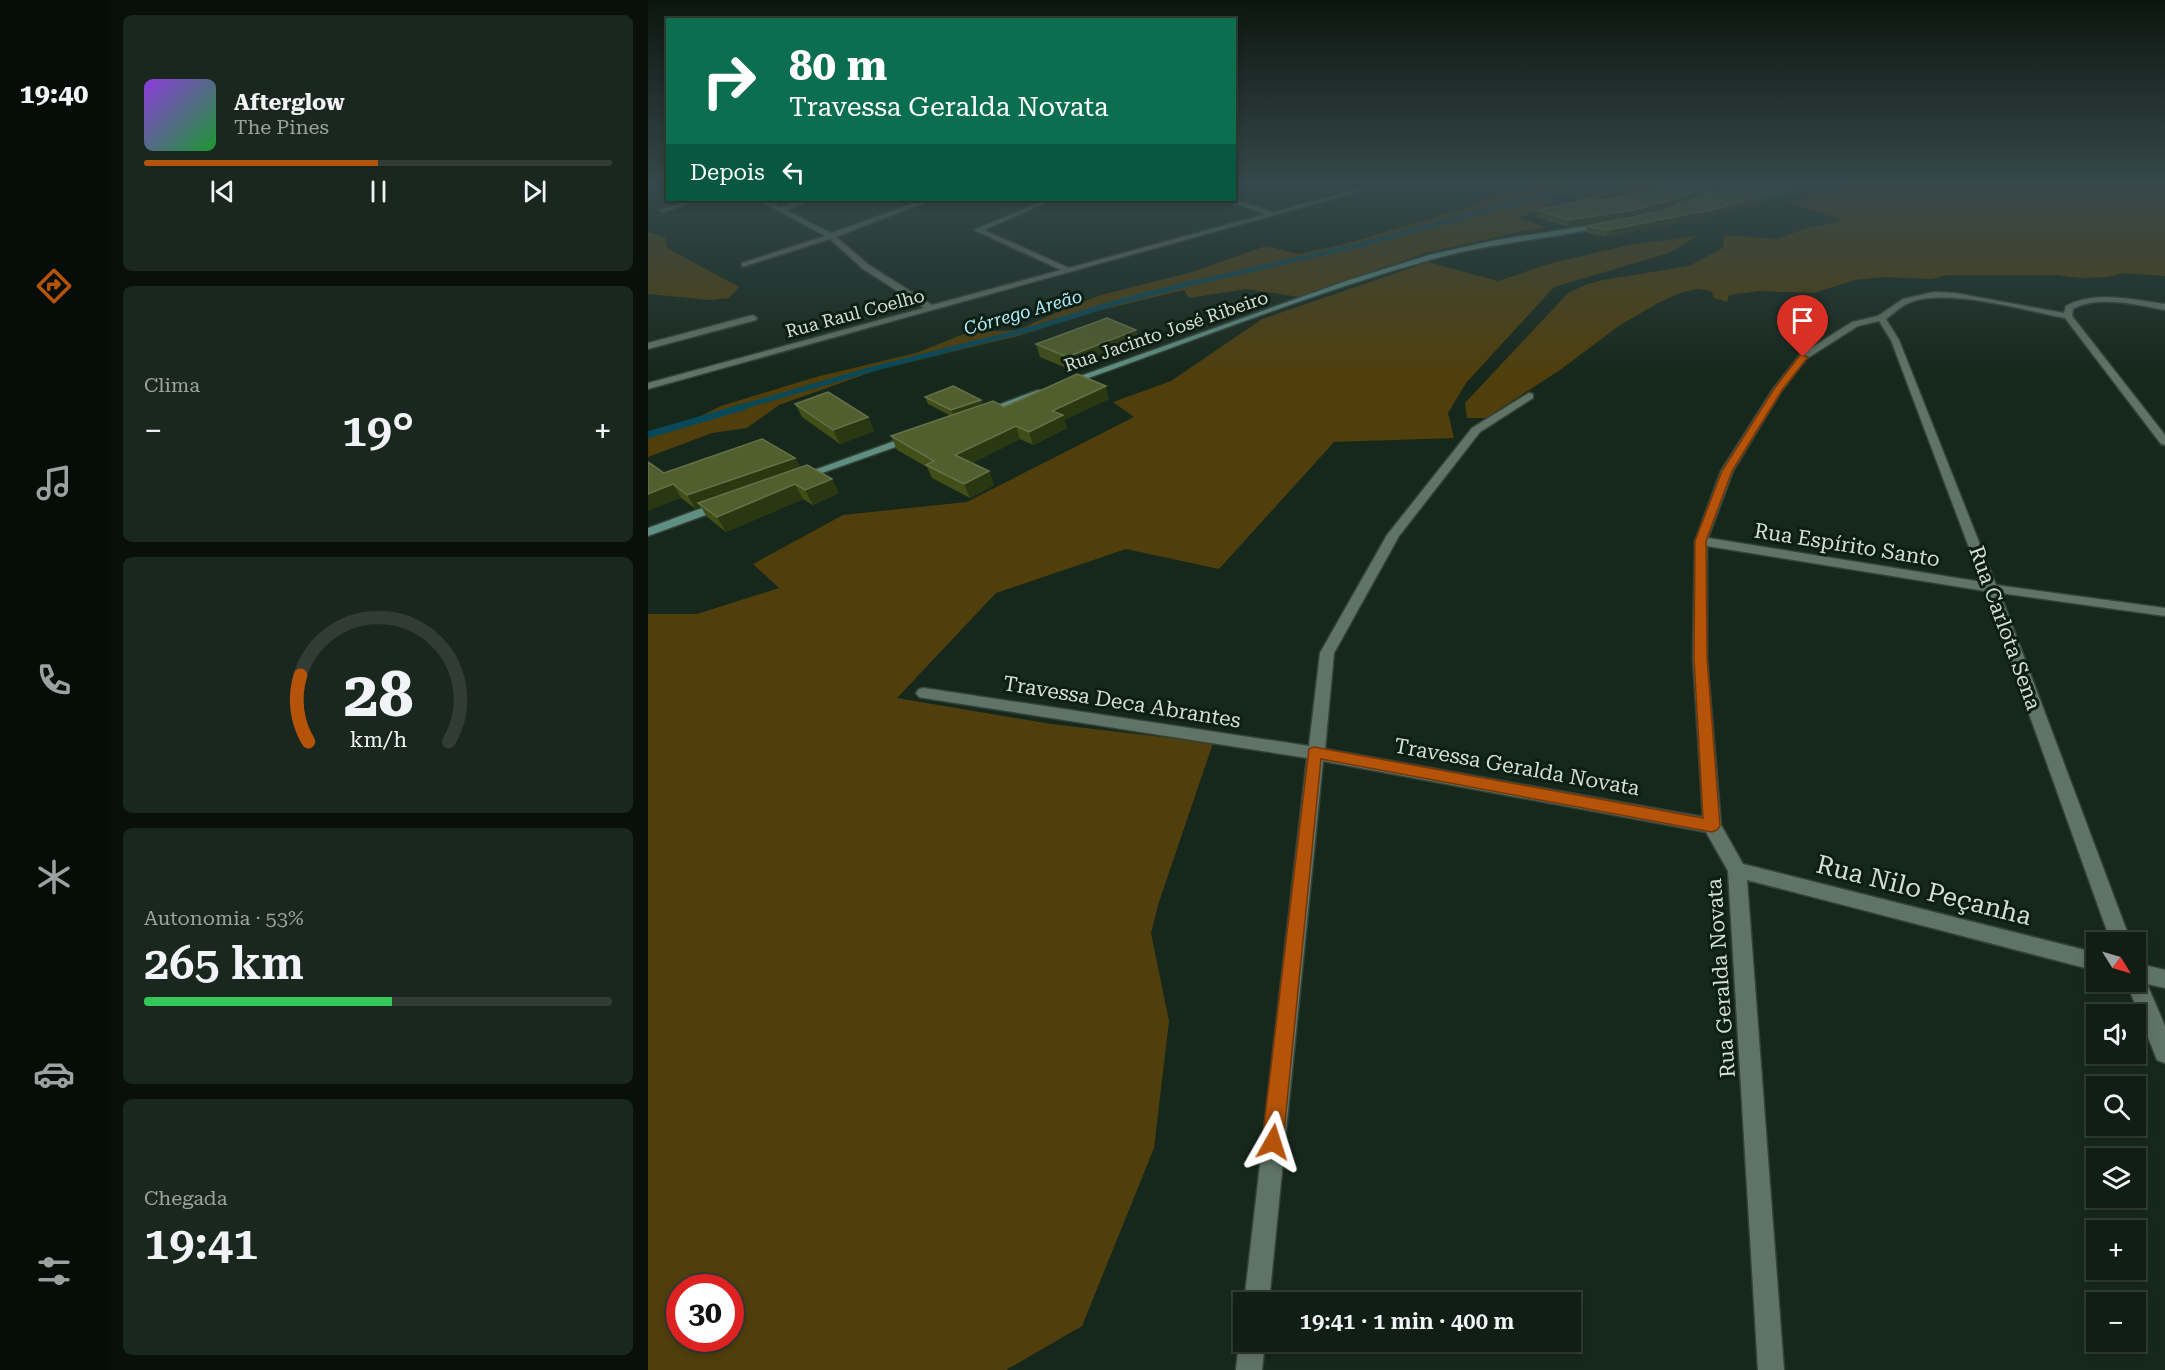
<!DOCTYPE html>
<html lang="pt">
<head>
<meta charset="utf-8">
<style>
  body { margin:0; font-family:"Roboto Serif",serif; background:#19271e; color:#f1f3f6; height:100vh; display:flex; flex-direction:column; font-size:22px; white-space:nowrap }
  * { box-sizing:border-box; margin:0 }
  p { font-size:20px; color:#9ca2a0 }
  .icon { flex:none; width:33px; height:33px; fill:none; stroke:currentColor; stroke-width:2; stroke-linecap:round; stroke-linejoin:round }
  .map { position:relative; flex:1; overflow:hidden }
  .panel { display:flex; flex-direction:column; gap:15px; padding:15px; background:#09100c; width:540px }
  .panel>* { flex:none }
  .hud { position:absolute; left:18px; top:18px; width:570px; height:183px; border-radius:0px; box-shadow:0 3px 9px #0003,0 0 0 2px #303c34; background:#0b6e4f; color:#fff; overflow:hidden }
  .needle { width:39px; rotate:127deg }
  .fabs { position:absolute; left:1438px; top:932px; display:grid; gap:12px }
  .fabs a { display:grid; place-items:center; width:60px; height:60px; border-radius:0px; background:#101e15; box-shadow:0 3px 9px #0003,0 0 0 2px #303c34; font-size:30px }
  .speed { position:absolute; left:18px; top:1274px; display:flex; gap:12px; font-size:30px; font-weight:700; text-align:center }
  .speed>* { display:grid; place-content:center; width:78px; height:78px; border-radius:50%; background:#101e15; box-shadow:0 3px 9px #0003,0 0 0 2px #303c34; line-height:1 }
  .speed .limit { border:9px solid #d22; background:#fff; color:#111 }
  .pin { position:absolute; display:grid; place-items:center; width:51px; height:51px; color:#fff; margin:-62px -26px; border-radius:50% 50% 50% 0; rotate:-45deg; box-shadow:0 0 6px #0007 }
  .pin .icon { rotate:45deg }
  .me { position:absolute; width:66px; margin:-33px; rotate:6deg; stroke-linejoin:round; filter:drop-shadow(0 0 4px #0008) }
  .turn { display:flex; align-items:center; gap:21px; height:126px; padding:0 24px; font-size:27px }
  .turn .icon { width:78px; height:78px; stroke-width:2.5 }
  .turn b { display:block; font-size:42px; line-height:51px }
  .then { display:flex; align-items:center; height:57px; padding:0 24px; background:#0003; gap:12px; font-size:22px }
  .big { font-size:45px; font-weight:600; line-height:1.1 }
  .panel .card { flex:1; display:flex; flex-direction:column; justify-content:center; gap:9px; min-width:0; padding:0 21px; border-radius:9px; background:#19271e }
  .panel .dial { align-items:center; gap:0 }
  .dial svg { height:156px; overflow:visible; fill:none; stroke:#303c34; stroke-width:7; stroke-linecap:round; text-anchor:middle }
  .dial text { fill:#f1f3f6; stroke:none }
  .song { display:flex; align-items:center; gap:18px }
  .cover { width:72px; height:72px; border-radius:9px; background:linear-gradient(135deg,hsl(270 70% 55%),hsl(130 70% 35%)) }
  .played { height:6px; border-radius:3px; background:linear-gradient(90deg,#b45309 50%,#303c34 50%) }
  .keys { display:flex; justify-content:space-around; direction:ltr }
  .heat { display:flex; justify-content:space-between; align-items:center; font-size:33px; direction:ltr }
  .charge { height:9px; border-radius:4px; background:linear-gradient(90deg,#34c759 53%,#303c34 0) }
  .trip { position:absolute; left:585px; top:1292px; width:348px; height:60px; border-radius:0px; background:#101e15; box-shadow:0 3px 9px #0003,0 0 0 2px #303c34; font-weight:600; line-height:60px; text-align:center }
  main { display:flex; flex:1; min-height:0 }
  .dock { display:flex; flex-direction:column; width:108px; justify-content:space-around; align-items:center; background:#060c08; color:#9ca2a0 }
  .dock .icon { width:42px; height:42px }
  .dock .current { color:#b45309 }
  .dock b { font-size:27px; color:#f1f3f6 }
  .map>svg:first-child { display:block }
  .green { fill:#503f0c; fill-rule:evenodd }
  .lines { fill:none; stroke-linecap:round; stroke-linejoin:round }
  .stream-far2 { stroke:#0a4958; stroke-width:4.5 }
  .stream-far1 { stroke:#0a4958; stroke-width:5 }
  .stream { stroke:#0a4958; stroke-width:7 }
  .street-casing { stroke:#344238; stroke-width:3 }
  .secondary-casing { stroke:#344238; stroke-width:3 }
  .street { fill:#607466; fill-rule:evenodd }
  .secondary { fill:#5f8f82; fill-rule:evenodd }
  .wall { fill:#414e18 }
  .shaded-wall { fill:#293811 }
  .building { fill:#515e2d; stroke:#657248; stroke-width:1.5 }
  .route { fill:#b45309; stroke:#753606; stroke-width:1.5 }
  .labels { text-anchor:middle; dominant-baseline:central; stroke-width:6; stroke-linejoin:round; paint-order:stroke }
  .far-water-label { font-size:18px; font-style:italic; fill:#b0ecfe; stroke:#0d1f13 }
  .far-street-label { font-size:18px; fill:#d4dfd7; stroke:#0d1f13 }
  .street-label { font-size:21px; fill:#d4dfd7; stroke:#0d1f13 }
  .near-street-label { font-size:26px; fill:#d4dfd7; stroke:#0d1f13 }
</style>
</head>
<body>
<main>
<nav class="dock">
<b>19:40</b>
<svg class="icon current" aria-label="directions" viewBox="0 0 24 24"><path d="M12 3l9 9-9 9-9-9zM9 14v-3h6M13 9l2 2-2 2"/></svg>
<svg class="icon" aria-label="music" viewBox="0 0 24 24"><path d="M9 18V5l10-2v13"/><circle cx="6" cy="18" r="3"/><circle cx="16" cy="16" r="3"/></svg>
<svg class="icon" aria-label="phone" viewBox="0 0 24 24"><path d="M5 4h4l2 5-3 2q2 4 5 5l2-3 5 2v4C11 20 4 13 5 4z"/></svg>
<svg class="icon" aria-label="climate" viewBox="0 0 24 24"><path d="M12 3v18M4 7l16 10M4 17L20 7"/></svg>
<svg class="icon" aria-label="car" viewBox="0 0 24 24"><path d="M5 17H2v-5l4-1 3-4h7l3 4 3 1v5h-3M9 17h6M6 11h13"/><circle cx="7" cy="17" r="2"/><circle cx="17" cy="17" r="2"/></svg>
<svg class="icon" aria-label="filters" viewBox="0 0 24 24"><path d="M4 7h16M4 17h16"/><circle cx="9" cy="7" r="2"/><circle cx="15" cy="17" r="2"/></svg>
</nav>
<section class="panel">
<div class="card">
<div class="song"><i class="cover"></i><div><b>Afterglow</b><p>The Pines</p></div></div>
<div class="played"></div>
<div class="keys"><svg class="icon" aria-label="previous" viewBox="0 0 24 24"><path d="M18 5L8 12l10 7zM5 5v14"/></svg><svg class="icon" aria-label="pause" viewBox="0 0 24 24"><path d="M8 5v14M16 5v14"/></svg><svg class="icon" aria-label="next" viewBox="0 0 24 24"><path d="M6 5l10 7-10 7zM19 5v14"/></svg></div>
</div>
<div class="card"><p>Clima</p>
<div class="heat"><a>−</a><b class="big">19°</b><a>+</a></div>
</div>
<div class="card dial"><svg viewBox="0 0 100 80">
<path d="M14 69A42 42 0 1 1 86 69"/>
<path d="M14 69A42 42 0 0 1 10 35" stroke="#b45309"/>
<text x="50" y="56" font-size="32" font-weight="700">28</text>
<text x="50" y="72" font-size="11">km/h</text>
</svg></div>
<div class="card"><p>Autonomia · 53%</p><b class="big">265 km</b><div class="charge"></div></div>
<div class="card"><p>Chegada</p><b class="big">19:41</b></div>
</section>
<div class="map">
<svg width="1517" height="1370" viewBox="0 0 1517 1370">
  <rect width="100%" height="100%" fill="#16281c"/>
  <path class="green" d="M914,184H1029L1032,186L982,195L971,193L942,197L913,192L900,196L907,203L871,218L898,228L871,232L778,253L651,297L598,289L541,298L536,290L449,311L370,336L232,369L131,405L99,428L64,433L0,457V435L22,431L73,406L168,377L268,353L321,332L369,330L424,306L453,295L544,272L618,246L650,254L697,244L821,207L850,195Z
    M1219,184H1281L1297,187L1300,184H1517V276L1475,273L1460,277L1432,278L1408,275H1299L1284,279L1235,277L1207,280L1166,293L1111,291L1081,295L1079,302L1066,298L1063,291L1050,289L1032,293L1010,303L972,325L912,370L838,418H819L817,403L920,293L937,285L955,280L1041,266L1075,248L1076,235L1129,239L1159,228L1195,220L1135,201H1154L1161,196Z
    M0,232L17,237L19,248L91,287L81,298L62,300L0,294Z
    M1049,236L1021,253L906,287L818,383L800,413L806,438L686,442L571,569L478,549L348,593L249,698L403,724L565,743L511,902L503,933L521,1021L506,1148L434,1326L358,1370H0V614H49L131,588L105,564L195,515L319,502L486,417L465,402L523,381L614,319L780,262L850,281L904,263L981,245ZM32,1287H82V1338H32Z"/>
  <g class="lines">
    <path class="stream-far2" d="M546,283L716,244L873,201L971,184"/>
    <path class="stream-far1" d="M90,408L228,368L383,329L470,302L552,281"/>
    <path class="stream" d="M0,435L95,407"/>
    <g class="street-casing">
      <path id="street" d="M730,184H738L0,389V383L276,308L215,269L182,239L94,267V263L177,236L111,200H118L132,207L155,200H163L138,210L183,233L275,200H283L188,237L221,265L284,305L413,270L326,230L397,200H404L336,230L421,268L618,214L578,200H586L626,212Z
        M44,200H52L15,212L12,210Z
        M1286,292L1307,293L1416,313L1418,306C1447,290 1486,300 1517,304V310C1490,305 1450,295 1425,309L1424,316L1517,435V445L1513,444L1417,318C1378,311 1297,287 1261,303C1253,306 1245,314 1238,319L1251,340L1348,585L1517,608V616L1352,593L1483,942H1463L1337,591L1059,546V658L1073,825L1095,864L1449,953V971L1099,880L1136,1370H1110L1080,871L1058,832L675,761L621,1302L596,1303L659,758L276,698L271,697L268,693L271,689L276,688L661,746L672,653L739,535L824,428L881,393L885,394V398L832,432L751,536L686,653L677,749L1055,817L1045,658L1047,541L1073,471L1125,389L1152,355L1204,322L1230,316L1255,299ZM1231,321L1243,340L1334,582L1060,538L1085,471L1134,390L1158,359L1210,326Z
        M105,315L109,318L108,320L0,349V343Z
        M1488,963L1517,970V988L1499,984L1517,1026V1063L1509,1060L1478,981H1488Z
        M596,1331V1341H617L614,1370H588L591,1341Z"/>
    </g>
    <g class="secondary-casing">
      <path id="secondary" d="M1042,184H1049L1066,195L1046,203V201L1058,195Z
        M958,223L960,226C902,239 843,243 785,259C661,294 540,343 418,386L410,384L698,281L781,255L848,240Z
        M390,390L398,392L340,414L331,412Z
        M266,434L270,435V439L157,479L153,480L147,477Z
        M73,501L79,505L77,508L0,536V528Z"/>
    </g>
    <use href="#street" class="street"/>
    <use href="#secondary" class="secondary"/>
  </g>
  <path class="wall" d="M1060,184H1109L1065,192L1059,188Z
    M1112,184H1182L1066,216L958,237L939,233V226L1014,211Z
    M1055,188L1053,195L1035,203L985,217L920,227L888,217L889,210L954,200Z
    M488,330L491,342L423,370L392,357L388,344Z
    M277,397L356,407L461,399L416,420L419,428L385,445L372,439L324,463L341,471L346,485L322,498L284,478L279,467L249,450L243,436L303,416L280,404Z
    M147,404L220,417L226,431L192,444L154,417Z
    M147,458L152,467L191,493L165,505L155,499L78,532L59,517L53,507L48,509L33,498L16,473Z"/>
  <path class="shaded-wall" d="M1075,184H1109L1065,192L1067,185Z
    M1160,184H1182L1066,216L958,237L960,230Z
    M1055,188L1053,195L1035,203L985,217L920,227L921,220Z
    M488,330L491,342L423,370L419,357Z
    M458,386L461,399L416,420L419,428L385,445L381,432L404,411Z
    M333,400L335,407L306,417L303,410Z
    M220,417L226,431L192,444L185,430Z
    M368,426L372,439L313,468L307,455Z
    M147,458L154,471L50,503L53,507L48,509L39,495Z
    M341,471L346,485L322,498L316,484Z
    M184,479L191,493L165,505L157,490Z
    M25,484L33,498L0,511V494Z
    M147,484L155,499L78,532L69,517Z"/>
  <path class="building" d="M1047,184L1055,188L1037,196L986,210L921,220L889,210L946,197L954,200Z
    M1112,184H1160L1067,209L960,230L939,226L1014,211L1064,192Z
    M459,318L488,330L419,357L388,344Z
    M429,374L458,386L404,411L415,415L381,432L368,426L307,455L341,471L316,484L278,465L286,461L243,436L345,401L356,407Z
    M305,386L333,400L303,410L277,397Z
    M180,392L220,417L185,430L147,404Z
    M114,439L147,458L39,495L25,484L0,494V462L16,473Z
    M159,465L184,479L157,490L147,484L69,517L50,503Z"/>
  <linearGradient id="sky" x2="0" y2="1"><stop stop-color="#0c160f"/><stop offset="0.49" stop-color="#36484b"/><stop offset="1" stop-color="#36484b" stop-opacity="0"/></linearGradient>
  <rect width="1517" height="375" fill="url(#sky)"/>
  <path class="route" d="M1152,355L1160,357L1134,390L1084,471L1058,541L1059,658L1072,826L1069,830L1064,832L673,759L635,1142L632,1149L625,1152L617,1149L614,1142L661,749L666,747L1055,818L1046,658L1047,541L1074,471L1126,389Z"/>
  <g class="labels">
    <g class="far-water-label">
      <text transform="translate(375 312) rotate(-16)">Córrego Areão</text>
    </g>
    <g class="far-street-label">
      <text transform="translate(207 313) rotate(-15)">Rua Raul Coelho</text>
      <text transform="translate(518 331) rotate(-19)">Rua Jacinto José Ribeiro</text>
    </g>
    <g class="street-label">
      <text transform="translate(1199 545) rotate(9)">Rua Espírito Santo</text>
      <text transform="translate(1357 628) rotate(70)">Rua Carlota Sena</text>
      <text transform="translate(474 702) rotate(9)">Travessa Deca Abrantes</text>
      <text transform="translate(869 767) rotate(10)">Travessa Geralda Novata</text>
      <text transform="translate(1073 978) rotate(-94)">Rua Geralda Novata</text>
    </g>
    <g class="near-street-label">
      <text transform="translate(1276 890) rotate(14)">Rua Nilo Peçanha</text>
    </g>
  </g>
</svg>
<div class="fabs">
<a><svg class="needle" viewBox="-14 -14 28 28"><path d="M0-13l5 13h-10z" fill="#e53935"/><path d="M0 13l5-13h-10z" fill="#9ca2a0"/></svg></a>
<a><svg class="icon" aria-label="sound" viewBox="0 0 24 24"><path d="M4 9h4l5-4v14l-5-4H4zM17 9q2 3 0 6"/></svg></a>
<a><svg class="icon" aria-label="search" viewBox="0 0 24 24"><circle cx="10" cy="10" r="6"/><path d="M15 15l6 6"/></svg></a>
<a><svg class="icon" aria-label="layers" viewBox="0 0 24 24"><path d="M12 4l9 5-9 5-9-5zM3 14l9 5 9-5"/></svg></a>
<a>+</a>
<a>−</a>
</div>
<div class="speed"><div class="limit">30</div></div>
<div class="pin" style="left:1155px;top:357px;background:#d93025"><svg class="icon" aria-label="arrive" viewBox="0 0 24 24"><path d="M6 21V4h12l-3 4 3 4H6"/></svg></div>
<svg class="me" style="left:625px;top:1142px" viewBox="-20 -20 40 40"><path d="M0-17L14 15 0 8-14 15z" fill="#b45309" stroke="#fff" stroke-width="4"/></svg>
<div class="trip">19:41 · 1 min · 400 m</div>
<div class="hud">
<div class="turn"><svg class="icon" aria-label="right" viewBox="0 0 24 24"><path d="M7 20v-9h11M14 6l5 5-5 5"/></svg><div><b>80 m</b>Travessa Geralda Novata</div></div>
<div class="then">Depois<svg class="icon" aria-label="left" viewBox="0 0 24 24"><path d="M17 20v-9H6M10 6l-5 5 5 5"/></svg></div>
</div>
</div>
</main>
</body>
</html>
